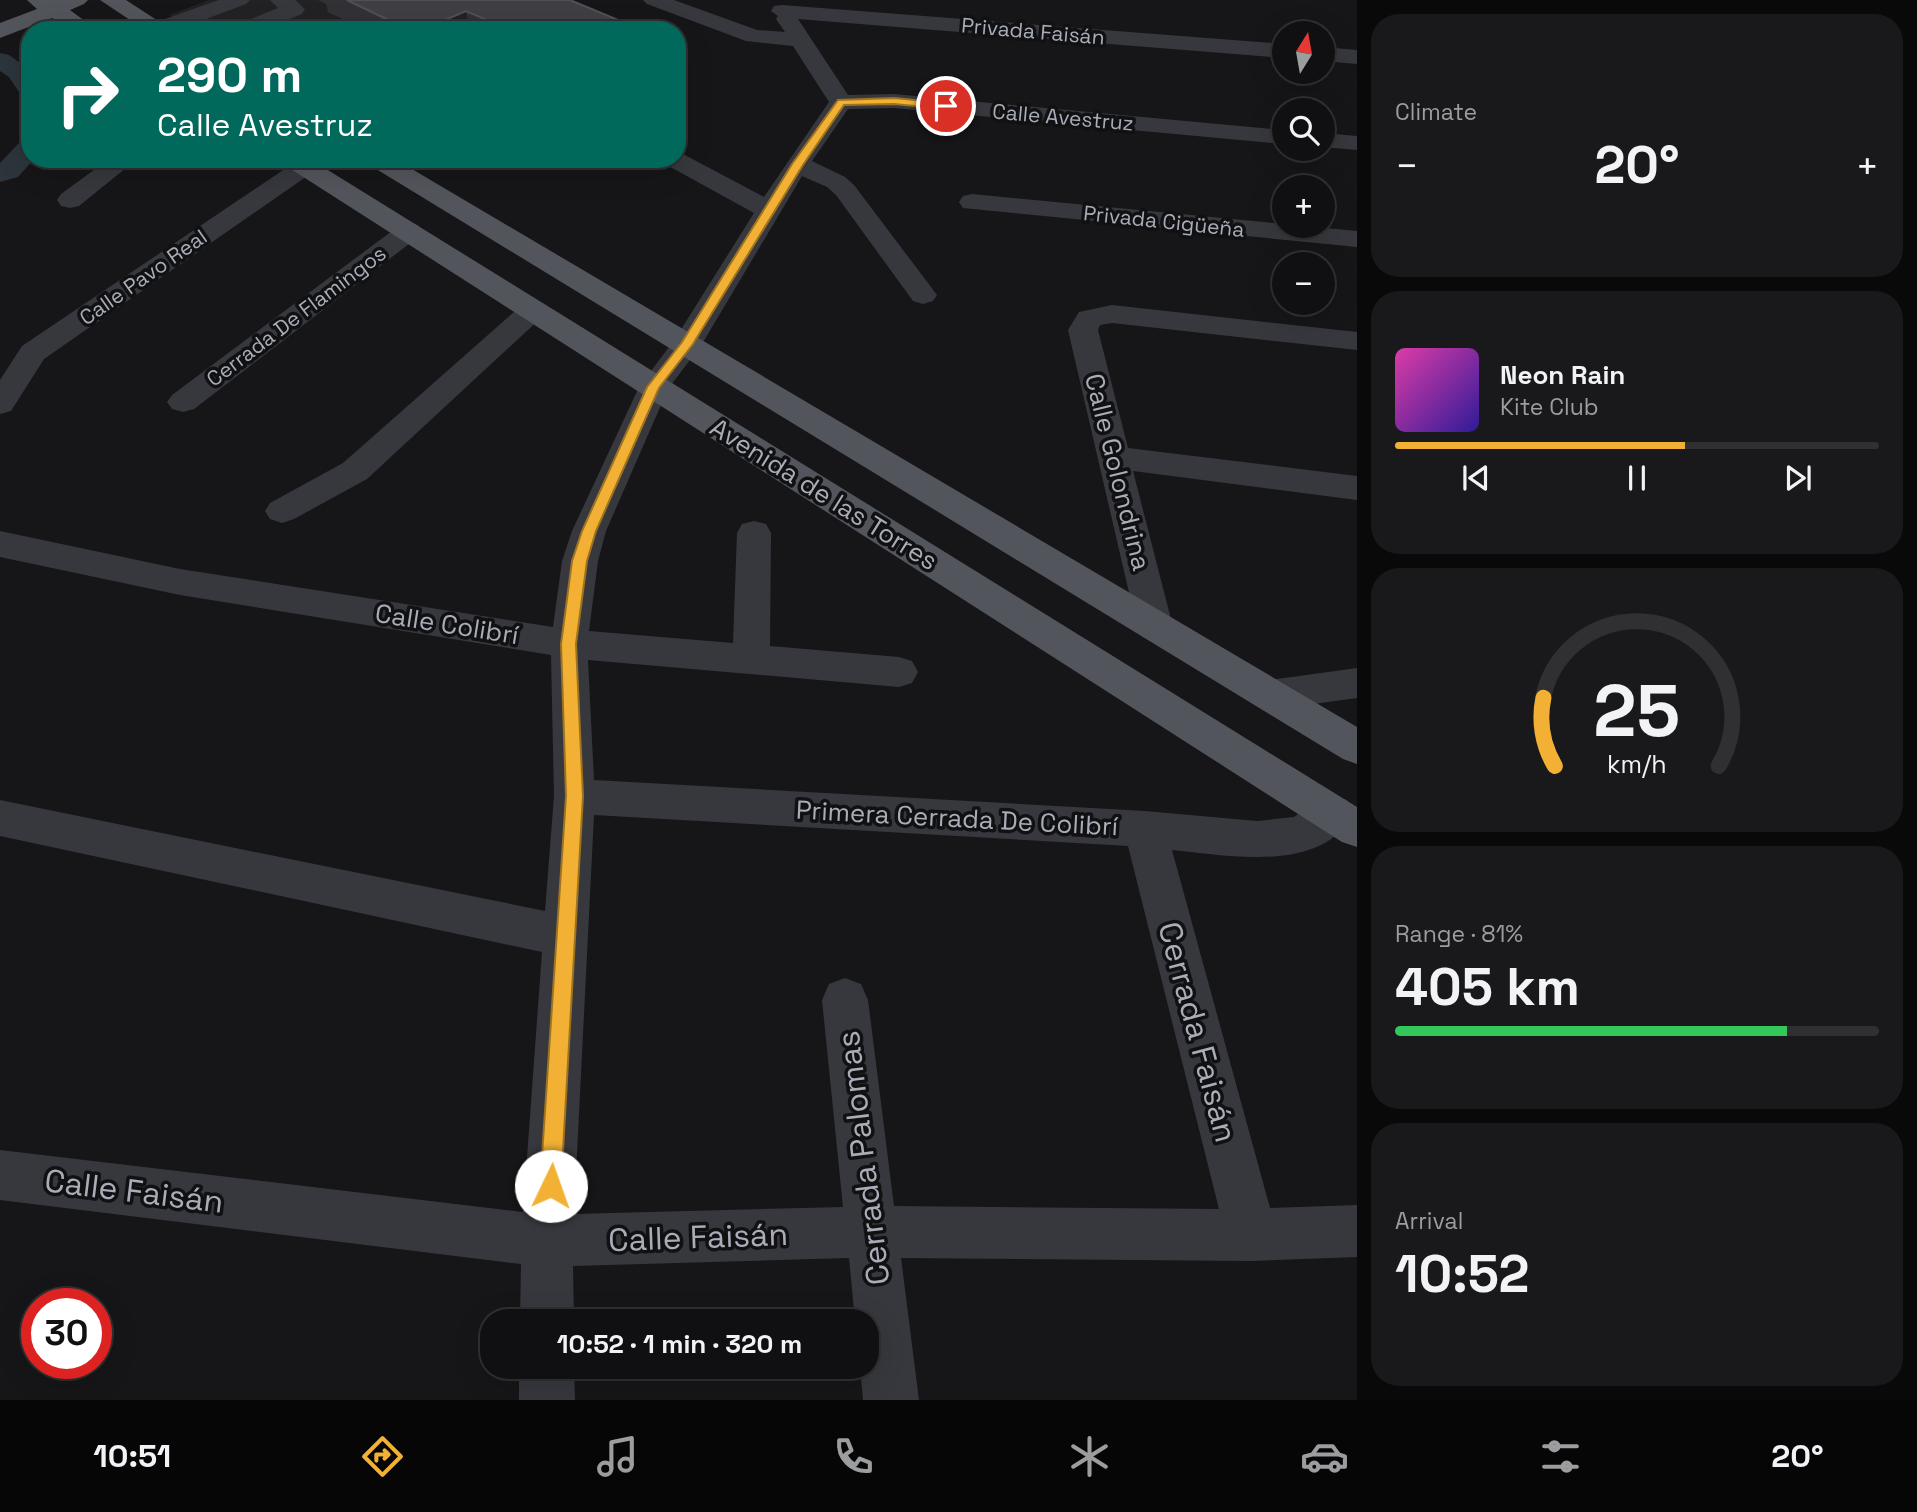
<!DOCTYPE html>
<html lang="en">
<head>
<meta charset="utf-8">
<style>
  body { margin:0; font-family:"Space Grotesk",sans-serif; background:#19191b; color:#f1f3f6; height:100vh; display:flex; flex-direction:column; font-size:26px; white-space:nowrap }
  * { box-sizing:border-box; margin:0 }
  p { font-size:23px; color:#9c9d9f }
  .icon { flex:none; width:38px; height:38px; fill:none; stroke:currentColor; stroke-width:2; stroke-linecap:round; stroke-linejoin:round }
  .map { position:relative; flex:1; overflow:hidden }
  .side { display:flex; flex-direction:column; gap:14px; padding:14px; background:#09090a; width:560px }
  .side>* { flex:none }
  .banner { position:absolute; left:21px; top:21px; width:665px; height:147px; border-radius:28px; box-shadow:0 7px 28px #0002,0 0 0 2px #303032; background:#00695c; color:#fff; overflow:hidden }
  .needle { width:46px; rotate:11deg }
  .buttons { position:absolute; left:1272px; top:21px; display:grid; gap:14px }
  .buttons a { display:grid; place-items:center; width:63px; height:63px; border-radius:50%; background:#101012; box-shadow:0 7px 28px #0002,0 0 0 2px #303032; font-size:35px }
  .speed { position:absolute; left:21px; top:1288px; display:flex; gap:14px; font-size:35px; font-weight:700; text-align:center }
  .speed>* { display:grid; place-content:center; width:91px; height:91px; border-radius:50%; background:#101012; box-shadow:0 7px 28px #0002,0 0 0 2px #303032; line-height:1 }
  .speed .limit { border:10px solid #d22; background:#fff; color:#111 }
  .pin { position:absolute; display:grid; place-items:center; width:60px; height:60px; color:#fff; margin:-30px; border:4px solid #fff; border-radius:50%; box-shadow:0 2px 7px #0007 }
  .me { position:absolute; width:77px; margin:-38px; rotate:3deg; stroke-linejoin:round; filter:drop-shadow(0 0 5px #0008) }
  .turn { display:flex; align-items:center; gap:24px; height:147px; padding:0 21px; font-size:32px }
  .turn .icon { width:91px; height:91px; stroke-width:2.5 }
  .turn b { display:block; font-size:49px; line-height:60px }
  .big { font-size:52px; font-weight:700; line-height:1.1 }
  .side .widget { flex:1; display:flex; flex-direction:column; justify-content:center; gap:10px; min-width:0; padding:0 24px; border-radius:28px; background:#19191b }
  .side .dial { align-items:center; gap:0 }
  .dial svg { height:182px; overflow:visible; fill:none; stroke:#303032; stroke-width:7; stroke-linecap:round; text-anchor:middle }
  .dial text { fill:#f1f3f6; stroke:none }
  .song { display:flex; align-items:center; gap:21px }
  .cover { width:84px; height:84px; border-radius:10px; background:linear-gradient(135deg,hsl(320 70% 55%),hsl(250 70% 35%)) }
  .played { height:7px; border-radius:4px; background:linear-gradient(90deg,#f2b134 60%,#303032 60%) }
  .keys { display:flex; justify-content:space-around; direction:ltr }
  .heat { display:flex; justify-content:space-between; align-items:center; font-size:38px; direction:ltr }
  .charge { height:10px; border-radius:5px; background:linear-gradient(90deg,#34c759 81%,#303032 0) }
  .trip { position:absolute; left:480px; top:1309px; width:399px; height:70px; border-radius:28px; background:#101012; box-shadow:0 7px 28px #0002,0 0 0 2px #303032; font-weight:700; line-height:70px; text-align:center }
  .tabs { display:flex; height:112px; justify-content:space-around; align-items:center; background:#060607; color:#9c9d9f }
  .tabs .icon { width:49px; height:49px }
  .tabs .on { color:#f2b134 }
  .tabs b { font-size:32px; color:#f1f3f6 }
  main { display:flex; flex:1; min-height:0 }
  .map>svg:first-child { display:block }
  .built { fill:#222225 }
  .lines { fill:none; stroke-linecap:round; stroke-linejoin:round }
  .canal { fill:#2c353c; fill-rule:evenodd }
  .minor { fill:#37383d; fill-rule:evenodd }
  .major { fill:#53555c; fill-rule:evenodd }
  .wall { fill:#323236 }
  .shaded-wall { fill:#212124 }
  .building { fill:#3f3f44; stroke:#4f5156; stroke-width:2 }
  .route { fill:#f2b134; stroke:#9d7322; stroke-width:2 }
  .labels { text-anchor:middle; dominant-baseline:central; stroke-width:7; stroke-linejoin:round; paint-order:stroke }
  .far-street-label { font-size:21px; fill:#a8adb8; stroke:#111113 }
  .street-label { font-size:26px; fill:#a8adb8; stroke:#111113 }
  .near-street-label { font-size:32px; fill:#a8adb8; stroke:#111113 }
</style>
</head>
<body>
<main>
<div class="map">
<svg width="1357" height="1400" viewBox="0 0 1357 1400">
  <rect width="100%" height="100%" fill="#161618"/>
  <path class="built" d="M209,0H520L593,30H194L169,15Z"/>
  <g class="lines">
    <path class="canal" d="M0,53L9,55L30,70V98L21,95L9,77L0,71Z
      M30,140V159H34L18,177L0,182V163L20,142Z"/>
    <path class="minor" d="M219,0H250L246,4L177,30L148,29L151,24Z
      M270,0H295L305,9L302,14L263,30H233L236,25L278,8Z
      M643,0H674L757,30L785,32L776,19L778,16L771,11L774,6L782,5L1284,44V58L798,19L848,95L894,94L1284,130V144L894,108L848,109L812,161L845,177L854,185L937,295L933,301L923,304L913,301L836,195L827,187L802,176L702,344L668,389L606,531L598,561L589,631L733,643L737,533L742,524L754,521L766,524L771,533L770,646L899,657L912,661L918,672L912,683L899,687L588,660L594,780L1145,811L1257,821L1294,817L1317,800L1332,795L1347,800L1353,813C1323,875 1226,855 1172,850L1270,1208L1357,1205V1257L1251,1261L901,1258L919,1400H863L860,1367H866V1321H855L849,1258L573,1266L574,1321H520L521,1264L0,1200V1150L523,1212L542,952L0,836V800L545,911L554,796L551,655L180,595L0,557V531L180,569L553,627L562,561L572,531L639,387L675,339L754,213L665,164L662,159H677V152L683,154L764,197L829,102L793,46L746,41L647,4ZM594,815L1128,846L1219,1209L894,1206L868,1000L861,984L845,978L829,984L822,1000L843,1207L574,1214Z
      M1323,47L1357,50V64L1323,61Z
      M1323,133L1357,136V150L1323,147Z
      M109,159H137L79,206L70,208L61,206L57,200L61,194Z
      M304,159L313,162L317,167L313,172L44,359L11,411L0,414V380L22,346L295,162Z
      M972,194L1357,231V247L963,208L959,202L963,196Z
      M409,223L418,225L422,231L418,237L194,409L183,412L172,409L167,402L172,395L400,225Z
      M533,301L543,304L547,310L543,316L367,479L294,519L282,523L270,519L265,511L270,503L343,463L523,304Z
      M1112,305L1357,332V350L1112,323L1100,325L1098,330L1128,448L1357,476V500L1133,471L1173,627L1168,637L1155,641L1142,637L1137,627L1068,330L1079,312Z
      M1357,668V698L1270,710L1256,706L1251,695L1256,684L1270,680Z
      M519,1367H574L575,1400H519Z"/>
    <path class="major" d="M27,0H88L84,4L70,10L97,30H71L52,18L0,38V23L37,9Z
      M100,0H126L172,30H145Z
      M280,159H310L1357,807V847L1342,842L283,164Z
      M365,159H395L1357,727V764L1343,759L368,164Z"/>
  </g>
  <path class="wall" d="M318,0H570L640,29V30H365L328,12L326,4Z"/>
  <path class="shaded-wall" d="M466,11L469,30H422Z"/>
  <path class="building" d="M347,0H570L640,29L638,30H510L466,11L422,30H409Z"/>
  <path class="route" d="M894,98L946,103L951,106L946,109L894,104L844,105L803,165L693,344L659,388L596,531L587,561L576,644L583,796L561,1186L558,1193L551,1196L543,1193L540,1186L566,796L561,644L572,561L582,531L647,387L682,342L792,164L838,100Z"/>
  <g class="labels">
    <g class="far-street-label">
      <text transform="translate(1033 31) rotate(5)">Privada Faisán</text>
      <text transform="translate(1063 117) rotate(5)">Calle Avestruz</text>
      <text transform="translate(1164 221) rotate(6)">Privada Cigüeña</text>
      <text transform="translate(143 277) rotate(-35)">Calle Pavo Real</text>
      <text transform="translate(296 316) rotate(-37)">Cerrada De Flamingos</text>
    </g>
    <g class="street-label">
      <text transform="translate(1118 472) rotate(76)">Calle Golondrina</text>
      <text transform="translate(824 494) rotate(32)">Avenida de las Torres</text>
      <text transform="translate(447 624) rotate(9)">Calle Colibrí</text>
      <text transform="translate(957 818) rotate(3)">Primera Cerrada De Colibrí</text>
    </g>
    <g class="near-street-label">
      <text transform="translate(1198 1032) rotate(75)">Cerrada Faisán</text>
      <text transform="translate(863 1158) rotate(-97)">Cerrada Palomas</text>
      <text transform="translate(134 1191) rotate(7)">Calle Faisán</text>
      <text transform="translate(698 1237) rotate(-2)">Calle Faisán</text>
    </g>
  </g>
</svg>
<div class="buttons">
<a><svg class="needle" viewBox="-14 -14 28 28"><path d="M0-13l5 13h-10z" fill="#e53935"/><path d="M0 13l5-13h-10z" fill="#9c9d9f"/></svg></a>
<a><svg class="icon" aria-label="search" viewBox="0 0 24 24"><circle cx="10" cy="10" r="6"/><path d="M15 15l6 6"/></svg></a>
<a>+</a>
<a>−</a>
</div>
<div class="speed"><div class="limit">30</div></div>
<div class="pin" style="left:946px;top:106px;background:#d93025"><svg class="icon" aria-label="arrive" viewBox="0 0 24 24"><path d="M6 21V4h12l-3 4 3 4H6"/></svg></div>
<svg class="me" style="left:551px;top:1186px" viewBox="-20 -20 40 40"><circle r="19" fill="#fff"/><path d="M0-13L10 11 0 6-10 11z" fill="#f2b134"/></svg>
<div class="trip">10:52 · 1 min · 320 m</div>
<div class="banner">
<div class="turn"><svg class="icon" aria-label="right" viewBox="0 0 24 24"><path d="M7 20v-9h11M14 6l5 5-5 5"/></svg><div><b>290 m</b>Calle Avestruz</div></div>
</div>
</div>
<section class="side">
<div class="widget"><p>Climate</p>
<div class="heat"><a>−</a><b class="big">20°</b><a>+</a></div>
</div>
<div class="widget">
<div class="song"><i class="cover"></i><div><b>Neon Rain</b><p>Kite Club</p></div></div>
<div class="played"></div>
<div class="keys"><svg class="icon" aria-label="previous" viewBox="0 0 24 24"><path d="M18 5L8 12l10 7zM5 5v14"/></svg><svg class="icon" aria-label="pause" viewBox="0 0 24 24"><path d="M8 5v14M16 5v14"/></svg><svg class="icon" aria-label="next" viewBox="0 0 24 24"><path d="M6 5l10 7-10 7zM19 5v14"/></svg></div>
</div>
<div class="widget dial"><svg viewBox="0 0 100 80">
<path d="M14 69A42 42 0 1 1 86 69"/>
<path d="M14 69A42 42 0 0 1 9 39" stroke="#f2b134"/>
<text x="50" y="56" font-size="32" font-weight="700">25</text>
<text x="50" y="72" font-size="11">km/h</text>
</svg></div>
<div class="widget"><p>Range · 81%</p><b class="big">405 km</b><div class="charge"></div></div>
<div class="widget"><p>Arrival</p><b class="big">10:52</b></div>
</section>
</main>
<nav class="tabs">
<b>10:51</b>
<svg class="icon on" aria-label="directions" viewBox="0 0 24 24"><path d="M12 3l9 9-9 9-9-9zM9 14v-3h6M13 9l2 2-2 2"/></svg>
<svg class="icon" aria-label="music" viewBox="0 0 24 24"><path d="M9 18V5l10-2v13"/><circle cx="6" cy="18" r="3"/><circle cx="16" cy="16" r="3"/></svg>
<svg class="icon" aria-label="phone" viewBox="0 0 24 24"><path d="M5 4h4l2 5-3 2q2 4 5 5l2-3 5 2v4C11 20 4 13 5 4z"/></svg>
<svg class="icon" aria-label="climate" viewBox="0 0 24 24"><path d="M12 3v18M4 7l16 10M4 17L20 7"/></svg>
<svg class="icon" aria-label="car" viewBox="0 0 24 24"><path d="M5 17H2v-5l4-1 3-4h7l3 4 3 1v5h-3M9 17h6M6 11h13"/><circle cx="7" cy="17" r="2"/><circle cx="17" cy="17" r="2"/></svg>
<svg class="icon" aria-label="filters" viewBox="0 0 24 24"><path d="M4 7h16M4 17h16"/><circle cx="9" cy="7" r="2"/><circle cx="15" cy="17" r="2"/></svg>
<b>20°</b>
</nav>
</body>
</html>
